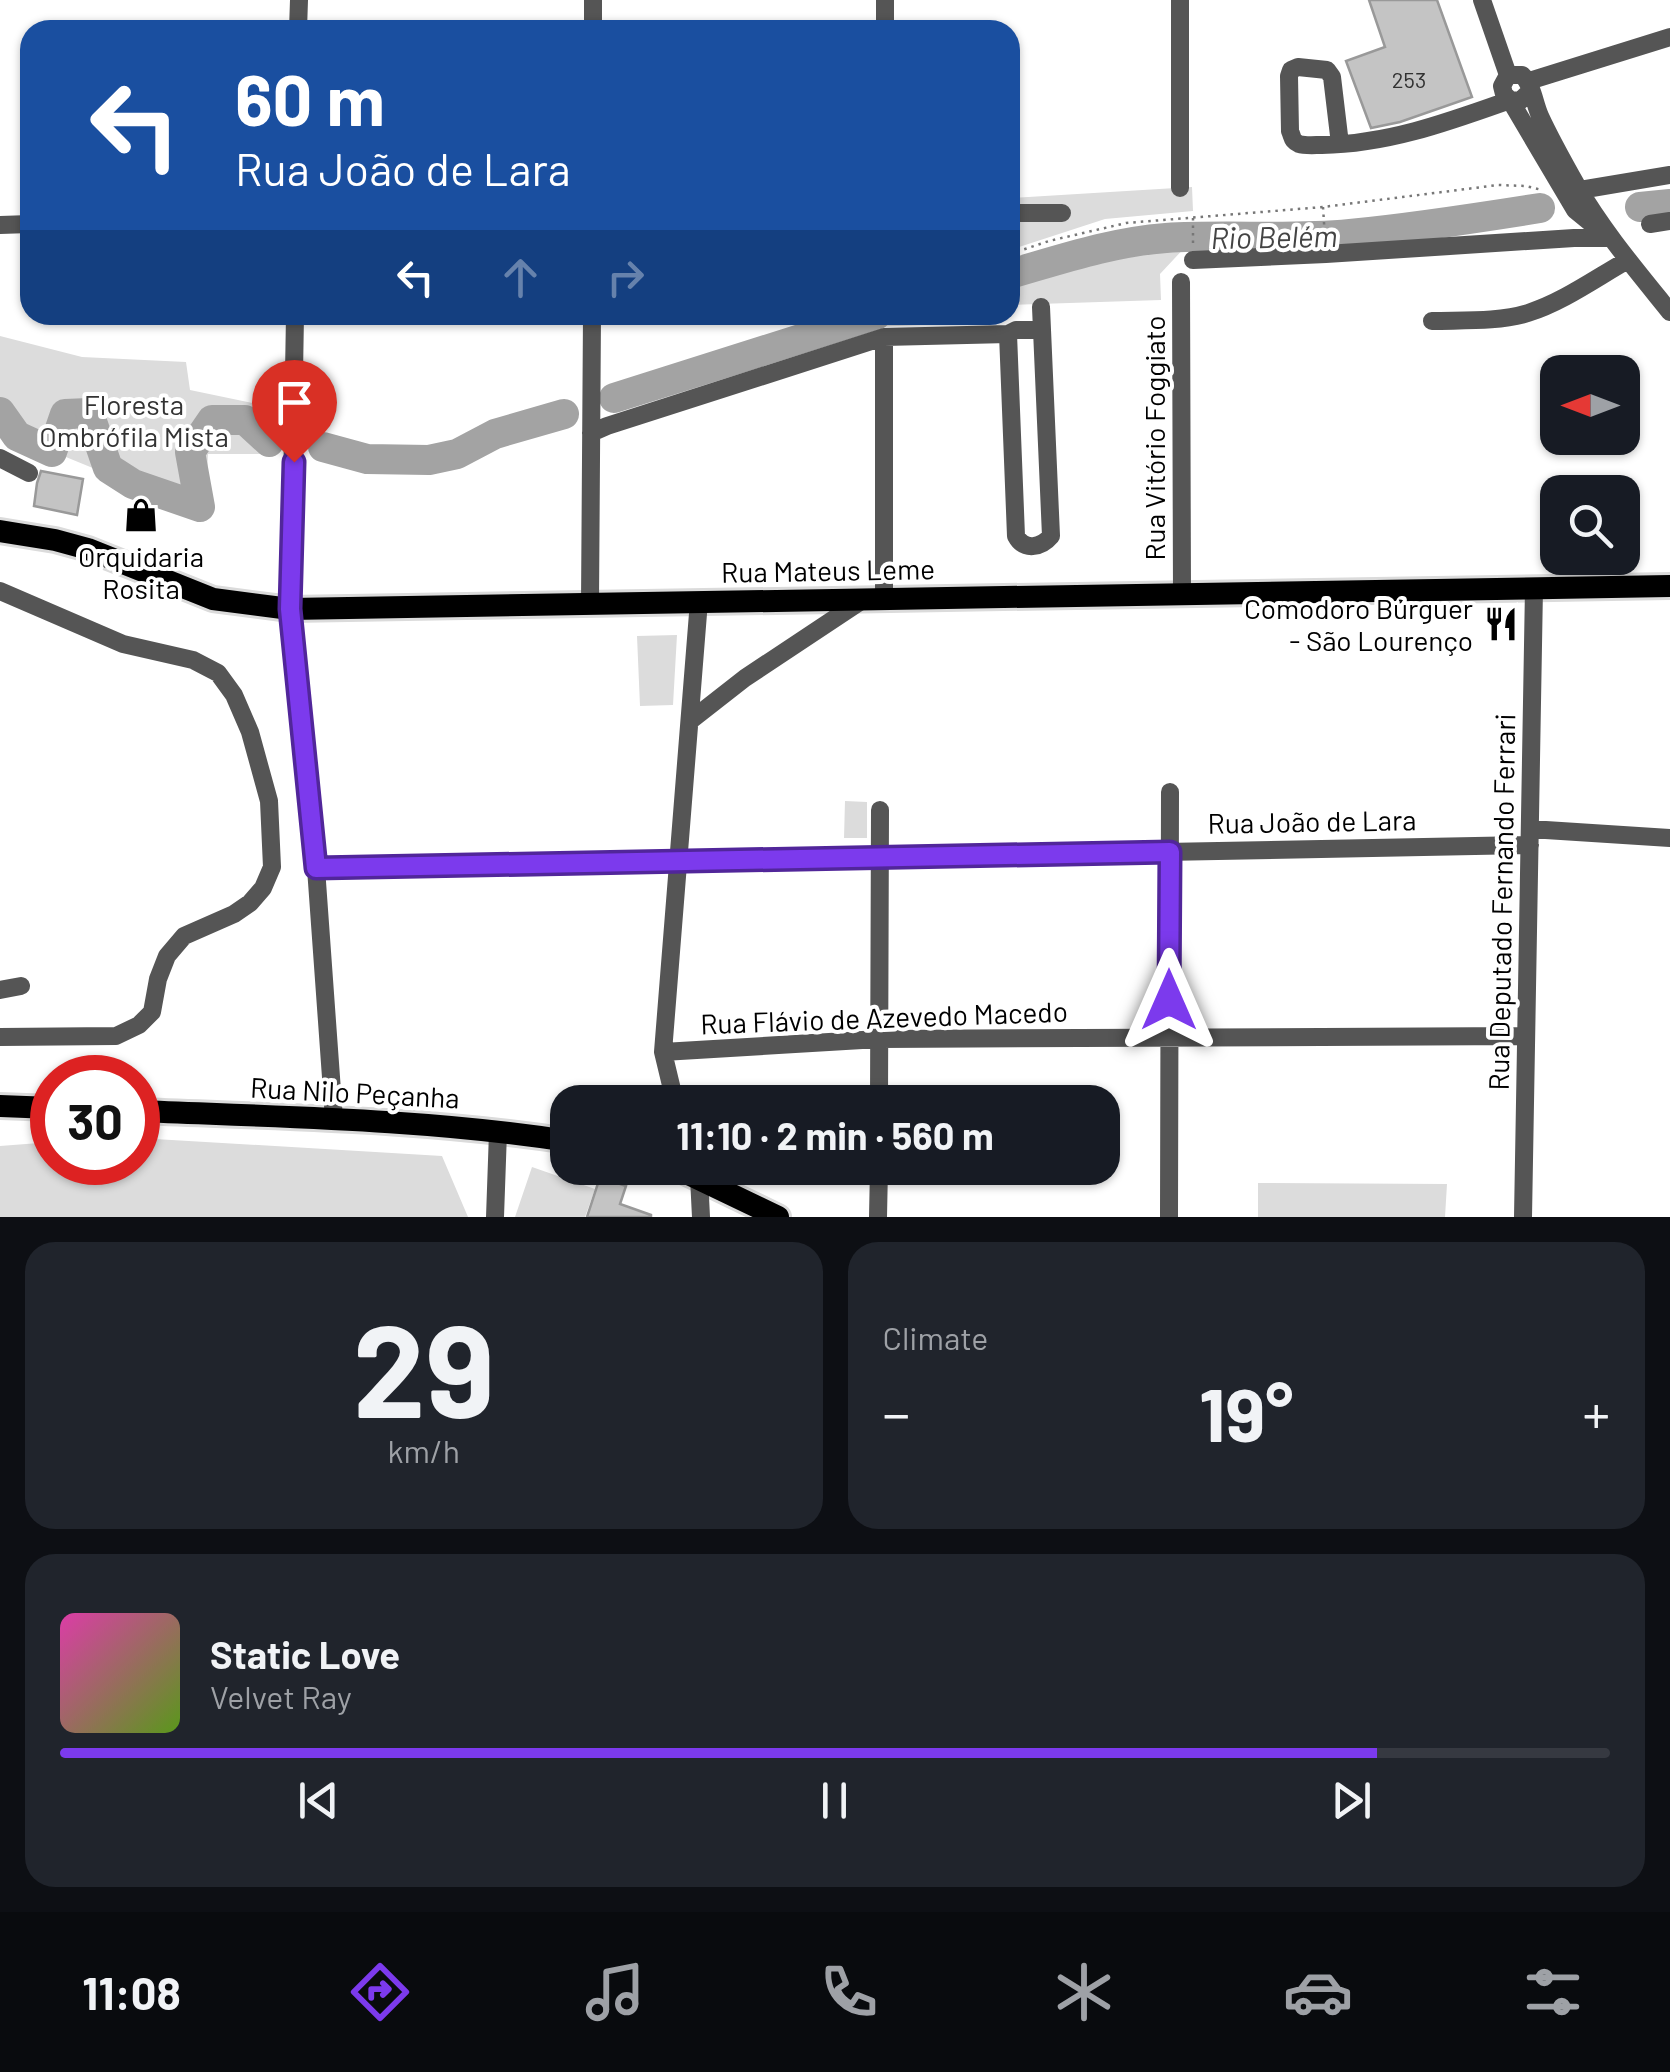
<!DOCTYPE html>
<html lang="en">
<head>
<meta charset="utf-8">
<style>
  body { margin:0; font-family:Barlow,sans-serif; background:#20242c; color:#f1f3f6; height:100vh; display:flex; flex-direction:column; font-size:38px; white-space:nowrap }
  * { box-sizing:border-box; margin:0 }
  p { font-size:32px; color:#9ea1a6 }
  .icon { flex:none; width:55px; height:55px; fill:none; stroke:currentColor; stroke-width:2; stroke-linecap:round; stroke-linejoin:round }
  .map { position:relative; height:1217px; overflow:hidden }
  .side { display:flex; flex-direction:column; gap:25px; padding:25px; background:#0d0f14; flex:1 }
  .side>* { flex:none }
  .hud { position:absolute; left:20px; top:20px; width:1000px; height:305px; border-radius:30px; box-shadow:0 2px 8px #0004; background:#1a4fa0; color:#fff; overflow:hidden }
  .needle { width:65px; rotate:270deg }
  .buttons { position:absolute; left:1540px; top:355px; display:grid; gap:20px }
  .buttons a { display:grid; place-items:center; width:100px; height:100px; border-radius:20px; background:#171b24; box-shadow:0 2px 8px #0004; font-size:50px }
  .speed { position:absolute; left:30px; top:1055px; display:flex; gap:20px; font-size:50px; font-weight:700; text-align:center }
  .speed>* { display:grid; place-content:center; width:130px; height:130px; border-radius:50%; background:#171b24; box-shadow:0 2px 8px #0004; line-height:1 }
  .speed .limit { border:15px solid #d22; background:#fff; color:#111 }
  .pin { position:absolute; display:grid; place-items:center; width:85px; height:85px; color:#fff; margin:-102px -42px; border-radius:50% 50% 50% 0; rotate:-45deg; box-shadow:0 0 10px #0007 }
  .pin .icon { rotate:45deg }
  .me { position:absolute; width:110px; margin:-55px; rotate:0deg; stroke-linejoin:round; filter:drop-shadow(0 0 8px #0008) }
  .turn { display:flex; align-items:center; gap:35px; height:210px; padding:0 50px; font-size:45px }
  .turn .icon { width:130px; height:130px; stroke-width:2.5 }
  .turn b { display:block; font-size:70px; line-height:85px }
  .lanes { display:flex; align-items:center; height:95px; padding:0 50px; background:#0003; justify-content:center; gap:50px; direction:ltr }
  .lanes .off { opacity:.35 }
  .big { font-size:75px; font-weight:700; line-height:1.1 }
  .side .tile { flex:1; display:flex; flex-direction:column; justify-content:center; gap:15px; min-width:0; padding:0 35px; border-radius:30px; background:#20242c }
  .side .dial { align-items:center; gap:0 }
  .dial b { font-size:130px; line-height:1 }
  .song { display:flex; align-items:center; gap:30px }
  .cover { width:120px; height:120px; border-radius:15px; background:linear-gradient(135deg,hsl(320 70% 55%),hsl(90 70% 35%)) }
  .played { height:10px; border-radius:5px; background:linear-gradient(90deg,#7c3aed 85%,#363941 85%) }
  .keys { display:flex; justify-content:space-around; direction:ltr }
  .heat { display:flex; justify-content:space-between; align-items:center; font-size:55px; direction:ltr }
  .side .tiles { flex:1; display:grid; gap:25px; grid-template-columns:1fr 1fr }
  .tile:last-child { grid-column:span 2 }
  .trip { position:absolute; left:550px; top:1085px; width:570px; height:100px; border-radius:30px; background:#171b24; box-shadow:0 2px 8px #0004; font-weight:700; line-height:100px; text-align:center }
  .dock { display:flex; height:160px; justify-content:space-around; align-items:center; background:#090b0e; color:#9ea1a6 }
  .dock .icon { width:70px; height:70px }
  .dock .selected { color:#7c3aed }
  .dock b { font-size:45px; color:#f1f3f6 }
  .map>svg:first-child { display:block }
  .green { fill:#dcdcdc }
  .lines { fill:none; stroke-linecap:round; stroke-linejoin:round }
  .river { stroke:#a3a3a3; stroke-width:30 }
  .building { fill:#c4c4c4; stroke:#999; stroke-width:2.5 }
  .major-casing { stroke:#dbdbdb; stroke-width:28 }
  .path { stroke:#777; stroke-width:2.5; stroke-dasharray:2.5 5; stroke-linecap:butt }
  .minor { stroke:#555; stroke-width:18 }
  .major { stroke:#000; stroke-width:22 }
  .route-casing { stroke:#51269a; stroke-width:25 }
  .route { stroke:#7c3aed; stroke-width:18 }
  .labels { text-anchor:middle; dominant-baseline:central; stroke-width:8; stroke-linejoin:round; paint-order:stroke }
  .number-label { font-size:22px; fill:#313131 }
  .park-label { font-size:28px; fill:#333; stroke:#fff }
  .street-label { font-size:28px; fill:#000; stroke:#fff }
  .poi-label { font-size:28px; fill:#000; stroke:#fff }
  .water-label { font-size:30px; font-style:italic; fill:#444; stroke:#fff }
</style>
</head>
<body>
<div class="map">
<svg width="1670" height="1217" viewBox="0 0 1670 1217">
  <rect width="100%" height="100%" fill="#fff"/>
  <path class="green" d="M1192,187L1193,211L1105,219L1010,250V198Z
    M1188,244L1160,274L1161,300L1010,305V286L1107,258Z
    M914,315H991V322L874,327Z
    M0,336L82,357L186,362L190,390L262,405V454H208L205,514L0,430Z
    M677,635L673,705L640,706L637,636Z
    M845,801L867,802V838H844Z
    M138,1138L442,1156L468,1217H0V1146L52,1142V1162H138Z
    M532,1167L595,1189L585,1217H515Z
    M1258,1183L1447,1184L1445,1217H1258Z"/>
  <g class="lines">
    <path class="river" d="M1640,207L1670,204
      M1010,274C1062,259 1112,242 1166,238C1228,234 1289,240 1350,234C1414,228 1477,218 1540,208
      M614,398L876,315
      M0,412L17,436L52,452L65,414L89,413L108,468L133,484L200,507L190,452L212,420H245L269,442
      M323,447L367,459L429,460L457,454L495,434L564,414"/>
  </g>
  <path class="building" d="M1369,0H1437L1472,97L1400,122L1371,128L1346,61L1385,47Z
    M41,471L83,479L77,515L34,506L37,483Z
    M600,1177L626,1186L620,1204L651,1215V1217H587Z"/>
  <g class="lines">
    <g class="major-casing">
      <path id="major" d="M0,531L55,540L88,549L213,599L290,609L1670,586
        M0,1106L52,1108
        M138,1111C281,1117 426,1119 568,1141
        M676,1168L778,1217"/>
    </g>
    <path class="path" d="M1323,207L1325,238
      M1193,218V244
      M1010,254L1049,241L1126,223L1323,207L1498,185L1526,186L1542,190"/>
    <path class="minor" d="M885,0V30
      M1180,0V188
      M1482,0L1508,75
      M298,30L299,0
      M593,30V0
      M1508,75H1522C1533,85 1534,103 1540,116C1551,140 1564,163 1577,186C1603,231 1637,271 1670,312
      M1508,75L1502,86L1504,94L1510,100L1575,210L1602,232
      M1529,81L1670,37
      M1340,144L1332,77L1327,70L1298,67L1291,70L1289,76L1290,131C1293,138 1292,141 1299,144C1305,146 1315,145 1322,145C1388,144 1448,122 1510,100L1520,101L1530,91
      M1580,190L1670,175
      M1010,213H1062
      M1650,224L1670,221
      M0,225L30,224
      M1193,260L1326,254L1574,238H1611
      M1181,282L1182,594
      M295,315L290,609L316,868L334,1119
      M1432,321C1464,320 1498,322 1528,313C1563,302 1596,278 1628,260
      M1008,334L1016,536C1024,551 1041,548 1051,536L1041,307
      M884,337V599
      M591,433L607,426L884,337L1008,334L1016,330H1042
      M0,458L29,473
      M0,591L123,644L193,660L218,673L234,695L250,732L269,801L272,867L263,888L250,903L234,914L184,936L167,956L158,979L152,1012L139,1025L116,1036L0,1037
      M590,603L592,315
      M690,721L745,678L864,599
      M1530,829L1670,838
      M316,868L1530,845
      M0,990L21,986
      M663,1052L879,1039L1526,1036
      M675,1102L663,1052L699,601
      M879,1102L880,810
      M696,1168L699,1177L701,1217
      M495,1217L498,1132
      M878,1217L879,1168
      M1169,1217L1170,792
      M1523,1217L1534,588"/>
    <use href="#major" class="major"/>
  </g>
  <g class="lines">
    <g class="route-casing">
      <path id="route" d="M294,462L290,609L316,868L1170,852L1169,1000"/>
    </g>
    <use href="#route" class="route"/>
  </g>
  <defs>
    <g id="shop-bare" transform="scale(2.7)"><path d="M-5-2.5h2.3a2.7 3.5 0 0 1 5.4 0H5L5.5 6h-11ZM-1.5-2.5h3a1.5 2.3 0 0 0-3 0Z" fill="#000" stroke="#fff" stroke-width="2.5" paint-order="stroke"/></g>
    <g id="restaurant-bare" transform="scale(2.7)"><path d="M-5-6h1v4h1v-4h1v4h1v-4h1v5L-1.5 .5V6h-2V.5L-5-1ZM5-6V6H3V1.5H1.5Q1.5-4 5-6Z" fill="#000" stroke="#fff" stroke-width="2.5" paint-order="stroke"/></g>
  </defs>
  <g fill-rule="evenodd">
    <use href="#shop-bare" x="141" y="515"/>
    <use href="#restaurant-bare" x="1501" y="624"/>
  </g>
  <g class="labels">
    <g class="number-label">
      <text x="1409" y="79">253</text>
    </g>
    <g class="park-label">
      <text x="134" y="404">Floresta<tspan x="134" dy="32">Ombrófila Mista</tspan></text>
    </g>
    <g class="street-label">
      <text transform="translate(1154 438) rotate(-90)">Rua Vitório Foggiato</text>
      <text transform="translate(828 570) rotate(-1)">Rua Mateus Leme</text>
      <text transform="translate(1312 821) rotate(-1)">Rua João de Lara</text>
      <text transform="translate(1501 902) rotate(-89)">Rua Deputado Fernando Ferrari</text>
      <text transform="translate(884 1017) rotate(-2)">Rua Flávio de Azevedo Macedo</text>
      <text transform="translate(355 1092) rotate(3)">Rua Nilo Peçanha</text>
    </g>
    <g class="poi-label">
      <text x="141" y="556">Orquidaria<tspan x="141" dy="32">Rosita</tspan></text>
      <text x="1473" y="608" text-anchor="end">Comodoro Búrguer<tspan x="1473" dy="32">- São Lourenço</tspan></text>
    </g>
    <g class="water-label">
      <text transform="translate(1274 236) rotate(-1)">Rio Belém</text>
    </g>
  </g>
</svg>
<div class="buttons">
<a><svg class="needle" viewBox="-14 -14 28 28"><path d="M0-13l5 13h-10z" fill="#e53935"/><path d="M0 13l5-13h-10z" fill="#9ea1a6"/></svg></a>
<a><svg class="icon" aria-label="search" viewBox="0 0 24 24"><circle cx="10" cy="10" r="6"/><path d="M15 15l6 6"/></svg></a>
</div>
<div class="speed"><div class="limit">30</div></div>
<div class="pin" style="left:294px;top:462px;background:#d93025"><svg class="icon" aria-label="arrive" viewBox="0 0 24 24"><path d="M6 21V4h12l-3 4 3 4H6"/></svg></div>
<svg class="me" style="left:1169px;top:1000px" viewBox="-20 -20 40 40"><path d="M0-17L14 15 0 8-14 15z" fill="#7c3aed" stroke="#fff" stroke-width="4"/></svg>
<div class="trip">11:10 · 2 min · 560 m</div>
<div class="hud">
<div class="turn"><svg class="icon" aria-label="left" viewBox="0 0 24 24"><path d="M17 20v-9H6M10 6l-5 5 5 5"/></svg><div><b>60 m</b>Rua João de Lara</div></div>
<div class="lanes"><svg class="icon" aria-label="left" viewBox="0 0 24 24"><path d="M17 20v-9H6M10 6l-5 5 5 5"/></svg><svg class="icon off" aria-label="ahead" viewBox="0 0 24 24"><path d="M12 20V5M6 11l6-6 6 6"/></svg><svg class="icon off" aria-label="right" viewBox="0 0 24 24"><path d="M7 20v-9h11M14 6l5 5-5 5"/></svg></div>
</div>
</div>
<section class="side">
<div class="tiles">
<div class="tile dial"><b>29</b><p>km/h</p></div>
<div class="tile"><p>Climate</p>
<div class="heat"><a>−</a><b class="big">19°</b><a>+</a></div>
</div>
<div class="tile">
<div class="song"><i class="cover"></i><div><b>Static Love</b><p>Velvet Ray</p></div></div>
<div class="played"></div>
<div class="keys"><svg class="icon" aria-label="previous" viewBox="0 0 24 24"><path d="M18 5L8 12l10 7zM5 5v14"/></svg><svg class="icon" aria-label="pause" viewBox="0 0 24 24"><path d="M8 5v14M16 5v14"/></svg><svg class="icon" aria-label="next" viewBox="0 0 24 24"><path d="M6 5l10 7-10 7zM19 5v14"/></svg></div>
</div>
</div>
</section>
<nav class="dock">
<b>11:08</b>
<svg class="icon selected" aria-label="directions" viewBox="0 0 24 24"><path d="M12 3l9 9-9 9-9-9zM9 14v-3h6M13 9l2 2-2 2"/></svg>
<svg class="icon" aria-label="music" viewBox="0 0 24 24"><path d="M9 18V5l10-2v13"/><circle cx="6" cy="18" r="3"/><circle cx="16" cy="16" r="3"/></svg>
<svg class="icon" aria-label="phone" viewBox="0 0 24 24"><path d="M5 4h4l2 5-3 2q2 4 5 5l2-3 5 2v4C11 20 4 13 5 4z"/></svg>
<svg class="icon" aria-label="climate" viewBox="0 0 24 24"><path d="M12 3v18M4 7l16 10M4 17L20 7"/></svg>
<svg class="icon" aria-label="car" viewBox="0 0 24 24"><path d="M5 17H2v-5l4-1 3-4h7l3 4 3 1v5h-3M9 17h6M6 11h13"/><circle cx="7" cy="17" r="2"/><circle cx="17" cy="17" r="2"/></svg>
<svg class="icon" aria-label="filters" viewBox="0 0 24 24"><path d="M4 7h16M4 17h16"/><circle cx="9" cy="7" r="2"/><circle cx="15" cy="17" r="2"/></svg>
</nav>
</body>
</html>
